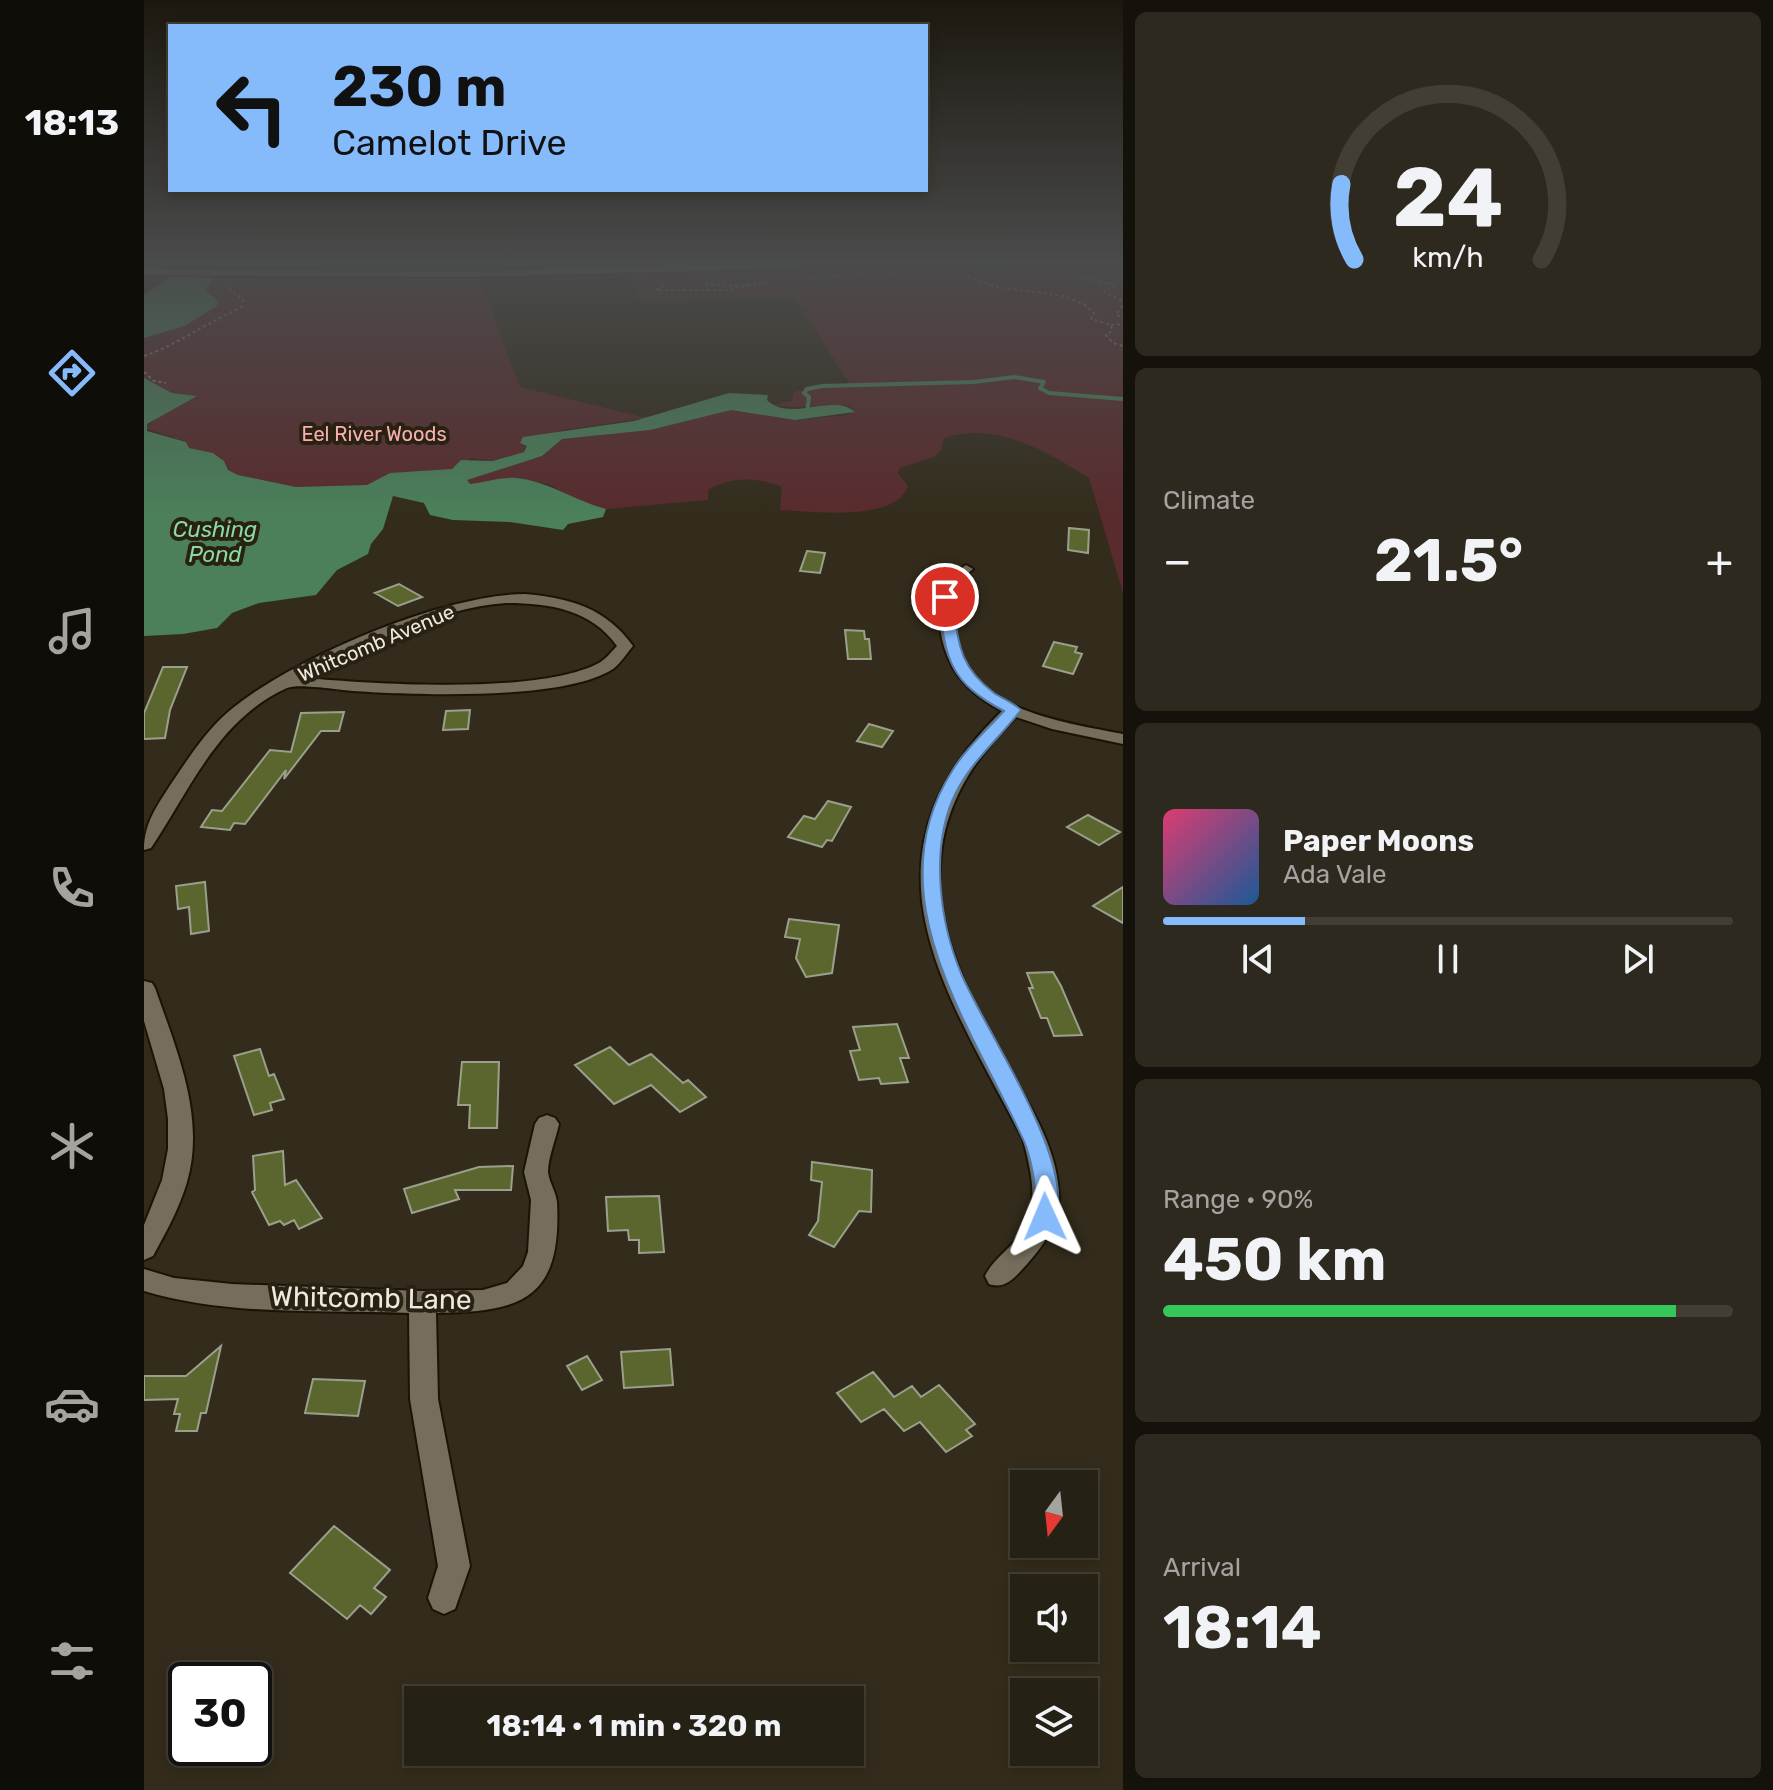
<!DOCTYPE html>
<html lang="en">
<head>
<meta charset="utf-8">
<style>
  body { margin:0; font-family:Rubik,sans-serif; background:#2e291e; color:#f1f3f6; height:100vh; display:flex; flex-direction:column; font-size:30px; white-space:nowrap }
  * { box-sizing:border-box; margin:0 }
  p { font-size:26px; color:#a4a3a0 }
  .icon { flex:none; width:44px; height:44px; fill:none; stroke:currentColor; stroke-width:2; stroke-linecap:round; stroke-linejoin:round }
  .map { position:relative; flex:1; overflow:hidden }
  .details { display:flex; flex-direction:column; gap:12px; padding:12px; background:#15120c; width:650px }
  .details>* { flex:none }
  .hud { position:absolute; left:24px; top:24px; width:760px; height:168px; border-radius:0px; box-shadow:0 4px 12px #0003,0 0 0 2px #423e34; background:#86bbfb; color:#111; overflow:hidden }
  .needle { width:52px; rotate:195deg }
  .buttons { position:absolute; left:866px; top:1470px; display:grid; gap:16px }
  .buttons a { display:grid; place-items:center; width:88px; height:88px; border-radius:0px; background:#262115; box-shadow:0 4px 12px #0003,0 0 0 2px #423e34; font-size:40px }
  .speed { position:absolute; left:24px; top:1662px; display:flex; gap:16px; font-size:40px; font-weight:700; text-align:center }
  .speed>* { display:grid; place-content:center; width:104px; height:104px; border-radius:50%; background:#262115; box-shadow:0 4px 12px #0003,0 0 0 2px #423e34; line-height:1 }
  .speed .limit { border:4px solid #111; border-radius:12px; background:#fff; color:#111 }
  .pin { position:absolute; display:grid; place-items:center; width:68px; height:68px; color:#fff; margin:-34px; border:4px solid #fff; border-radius:50%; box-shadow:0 2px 8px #0007 }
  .me { position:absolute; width:88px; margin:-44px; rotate:359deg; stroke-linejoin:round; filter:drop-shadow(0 0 6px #0008) }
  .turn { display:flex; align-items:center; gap:28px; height:168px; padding:0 32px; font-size:36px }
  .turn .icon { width:104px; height:104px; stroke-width:2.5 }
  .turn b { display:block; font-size:56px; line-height:68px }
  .big { font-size:60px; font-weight:700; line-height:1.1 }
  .details .card { flex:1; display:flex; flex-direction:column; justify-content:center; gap:12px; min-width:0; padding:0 28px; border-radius:12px; background:#2e291e }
  .details .dial { align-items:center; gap:0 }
  .dial svg { height:208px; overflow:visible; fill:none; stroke:#423e34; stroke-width:7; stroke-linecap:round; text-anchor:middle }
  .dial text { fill:#f1f3f6; stroke:none }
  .song { display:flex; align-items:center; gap:24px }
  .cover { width:96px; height:96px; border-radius:12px; background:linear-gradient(135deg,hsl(340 70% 55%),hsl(210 70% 35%)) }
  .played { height:8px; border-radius:4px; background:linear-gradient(90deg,#86bbfb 25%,#423e34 25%) }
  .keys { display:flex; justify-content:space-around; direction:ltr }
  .heat { display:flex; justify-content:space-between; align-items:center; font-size:44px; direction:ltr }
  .charge { height:12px; border-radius:6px; background:linear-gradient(90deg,#34c759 90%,#423e34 0) }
  .trip { position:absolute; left:260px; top:1686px; width:460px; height:80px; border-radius:0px; background:#262115; box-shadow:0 4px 12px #0003,0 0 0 2px #423e34; font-weight:700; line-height:80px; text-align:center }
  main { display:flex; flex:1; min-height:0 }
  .tabs { display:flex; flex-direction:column; width:144px; justify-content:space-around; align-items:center; background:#0f0d08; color:#a4a3a0 }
  .tabs .icon { width:56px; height:56px }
  .tabs .selected { color:#86bbfb }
  .tabs b { font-size:36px; color:#f1f3f6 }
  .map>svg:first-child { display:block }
  .green { fill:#592b2d }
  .water { fill:#4b805b }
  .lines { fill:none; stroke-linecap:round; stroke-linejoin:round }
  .stream { stroke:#4b805b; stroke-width:4 }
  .building { fill:#5b662f; stroke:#9aa08c; stroke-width:2 }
  .minor-casing { stroke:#1b1406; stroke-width:4 }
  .path { stroke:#837d70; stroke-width:2; stroke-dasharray:3 3; stroke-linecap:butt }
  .minor { fill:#766e5c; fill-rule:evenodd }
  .route { fill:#86bbfb; stroke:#577aa3; stroke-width:2 }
  .labels { text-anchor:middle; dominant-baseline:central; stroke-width:8; stroke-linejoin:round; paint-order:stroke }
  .far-park-label { font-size:20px; fill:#faafaf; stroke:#292213 }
  .far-street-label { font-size:20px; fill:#eee9df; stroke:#292213 }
  .far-water-label { font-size:22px; font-style:italic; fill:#8bdaa3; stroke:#292213 }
  .near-street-label { font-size:28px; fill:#eee9df; stroke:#292213 }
</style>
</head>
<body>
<main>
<nav class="tabs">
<b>18:13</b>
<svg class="icon selected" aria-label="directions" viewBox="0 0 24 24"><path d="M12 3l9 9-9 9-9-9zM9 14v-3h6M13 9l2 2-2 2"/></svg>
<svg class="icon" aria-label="music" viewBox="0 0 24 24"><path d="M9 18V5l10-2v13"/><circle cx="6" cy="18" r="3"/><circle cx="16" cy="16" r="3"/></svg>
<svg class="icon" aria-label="phone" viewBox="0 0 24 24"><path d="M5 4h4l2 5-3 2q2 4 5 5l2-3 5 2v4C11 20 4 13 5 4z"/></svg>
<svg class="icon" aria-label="climate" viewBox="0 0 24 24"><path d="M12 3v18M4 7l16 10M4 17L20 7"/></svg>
<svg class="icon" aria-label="car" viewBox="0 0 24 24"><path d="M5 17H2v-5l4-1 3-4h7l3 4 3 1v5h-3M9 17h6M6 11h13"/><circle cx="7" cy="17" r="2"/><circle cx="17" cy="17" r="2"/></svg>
<svg class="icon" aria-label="filters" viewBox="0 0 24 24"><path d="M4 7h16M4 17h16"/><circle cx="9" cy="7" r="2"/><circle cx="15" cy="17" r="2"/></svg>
</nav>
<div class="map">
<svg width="979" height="1790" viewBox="0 0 979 1790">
  <rect width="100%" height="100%" fill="#332c1c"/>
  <path class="green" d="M728,265H979V593L945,478C903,451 851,421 800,438L797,450L790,457L756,468L754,473L764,486C752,523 665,511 636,510L638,487C614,477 587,476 564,490V500L462,509L435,502L406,485L374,478L326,484L322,480L398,456L418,439L506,430L570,412L587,410L651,420L703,415L711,411L705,406C678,404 655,410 628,405L648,401L649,393L653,391L705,383L650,297L495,302L485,272Z
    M73,275L335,277L376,387L503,418L419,430L383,446L380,452L349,461L327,458L309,469L288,473H246L223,485L152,487L94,475L84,470L80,461L69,453L45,448L42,442L1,428L15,416L52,397L28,393L0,378V338L73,300L61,290L62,284Z"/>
  <path class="water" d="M29,275L69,278L61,290L73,300V306L40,326L0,338V295Z
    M0,378L28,393L53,396L3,424V431L42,442L45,448L69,453L80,461L84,470L94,475L152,487L223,485L246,473L308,469L317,460L349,461L380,452L383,446L376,443L379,437L490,421L585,393L624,395L623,400C645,423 690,392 711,412L651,420L587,410L506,430L418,439L398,456L323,480L326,484C341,482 357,477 371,478C402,480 431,501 462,509L459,517L424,524L419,530L366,522L309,520L286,515L280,503L249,496L239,529L227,544L224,554L193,570L172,595L115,603L88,613L73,628L39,634L0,636Z"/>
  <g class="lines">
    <path class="stream" d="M663,412L665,397L660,393L663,389L678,386L830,382L870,377L900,382L896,388L905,393L979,399"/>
  </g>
  <path class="building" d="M925,528L945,530L944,553L924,550Z
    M663,551L681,553L676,573L656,571Z
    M255,584L278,597L254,606L231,593Z
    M701,630L720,631L721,639H725L727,659H704Z
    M910,642L933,647L931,652L938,654L929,674L899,666Z
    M19,667H43L26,710L21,738L0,739V713Z
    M326,710L324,729L299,730L302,711Z
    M200,712L195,731H177L140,779L142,770L101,824L90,823L86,830L57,827L68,810L78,811L126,750L147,752L157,713Z
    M725,724L749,731L738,747L713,741Z
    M684,801L707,807L688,841L683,840L678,847L644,837L660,816L671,819Z
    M944,815L976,832L955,845L923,827Z
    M61,882L65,931L47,934L45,907L34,909L32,886Z
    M979,887V923L949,906Z
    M645,919L695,925L688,973L662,977L652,958L656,939L641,937Z
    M909,972L917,986L938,1035L910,1036L903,1018H897L885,988H889L883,973Z
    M753,1024L765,1058H756L764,1082L737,1084L735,1078L715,1080L706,1051L716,1050L709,1027Z
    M466,1047L485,1065L507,1054L539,1083L544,1080L562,1097L536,1112L507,1085L470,1104L431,1065Z
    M116,1049L125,1076L130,1074L140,1099L126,1103L128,1110L110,1115L90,1056Z
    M318,1062H355L353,1128H325L326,1105H314Z
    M139,1151L141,1185L152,1180L178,1218L155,1229L150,1220L140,1225L136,1221L125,1225L108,1192L111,1190L109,1156Z
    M668,1162L728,1170L727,1212L715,1211L690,1247L665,1235L674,1221L678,1182L667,1180Z
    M369,1166L367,1190H311L315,1199L268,1213L260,1189L335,1167Z
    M515,1196L520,1252L495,1253V1240H485L484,1230L464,1231L462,1197Z
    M77,1346L62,1413H57L53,1431H32L36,1414H30L34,1399L0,1400V1376H42Z
    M526,1349L529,1385L480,1388L477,1352Z
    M443,1356L458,1380L438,1390L423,1366Z
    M729,1372L750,1397L768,1386L777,1397L795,1385L831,1424L822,1430L828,1436L802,1452L776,1422L760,1431L740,1409L717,1422L693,1393Z
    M169,1379L221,1381L214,1416L161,1413Z
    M190,1526L246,1570L230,1588L242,1597L227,1614L216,1605L203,1619L146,1573Z"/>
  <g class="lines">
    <g class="minor-casing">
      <path id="minor" d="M559,265H663L658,268L324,277L0,275V269L324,271Z
        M822,565L829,569L810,585C809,609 811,645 822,666C845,712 933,725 979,734V744L908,729L872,717C823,765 792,818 796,889C800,953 835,1015 865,1069C888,1110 915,1151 915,1199C914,1224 900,1245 884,1263C872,1276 862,1290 845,1284L841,1276C847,1263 860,1253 870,1242C898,1211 888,1176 879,1139C799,985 706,859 858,711C805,684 790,643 796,584Z
        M381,594C426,598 462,608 489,646C483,653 476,664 469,669C420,701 269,695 209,691C194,690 155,683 143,688C74,719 46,790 7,848L0,850C0,823 13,806 27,784C44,759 61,732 84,712C146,659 299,594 381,594ZM362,603C404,603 447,609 473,646C468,651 462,659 455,663C394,695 232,684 161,678C222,645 292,608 362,603Z
        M0,981L8,983L11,988C32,1049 62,1117 43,1182C35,1209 22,1232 9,1256L0,1260V1225L18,1180L24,1149V1119L20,1089L0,1021Z
        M403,1115L411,1118L415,1124C412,1138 404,1158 404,1172C405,1182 412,1192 413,1202C418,1300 377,1312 292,1313L294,1399L326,1566L311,1609L300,1614L289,1609L284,1598L294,1566L266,1399L265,1313C179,1310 82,1316 0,1291V1269L30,1278L88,1284L278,1291L339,1290L363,1283L379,1266L384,1252L387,1200L380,1172L391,1124L395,1118Z"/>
    </g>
    <path class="path" d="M783,265L796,268L889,267L972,285L960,291L979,302
      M807,270L853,287L920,296L941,305L950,313L947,319L967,325L968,331L962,335L969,343L979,346
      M725,272L764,275L785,266
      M664,278C703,276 740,268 779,265
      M561,284L591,286L623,283
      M520,285L512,290H581L607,285
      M979,306L972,314L979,318
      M967,325L979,324
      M0,356C35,344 63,322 97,308L99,300L81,285
      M0,372L10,381L22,383"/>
    <use href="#minor" class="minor"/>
  </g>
  <linearGradient id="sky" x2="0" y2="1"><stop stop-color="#1c180f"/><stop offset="0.51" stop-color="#4a4b4b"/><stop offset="1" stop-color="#4a4b4b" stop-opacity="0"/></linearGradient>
  <rect width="979" height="516" fill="url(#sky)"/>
  <path class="route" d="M801,593L808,597C815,640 812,664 850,693C859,699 869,702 877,710C854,740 823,765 808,801C787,853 796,923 817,973C839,1028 938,1169 909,1224L901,1227L893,1224C887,1214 891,1205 891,1194C891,1177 885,1150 877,1135C825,1023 730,894 808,771C821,749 843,730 860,711C802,681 802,656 794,597Z"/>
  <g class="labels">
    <g class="far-park-label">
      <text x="230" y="434">Eel River Woods</text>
    </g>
    <g class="far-street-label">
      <text transform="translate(232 643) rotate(-23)">Whitcomb Avenue</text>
    </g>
    <g class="far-water-label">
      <text x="71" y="529">Cushing<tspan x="71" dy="25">Pond</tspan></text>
    </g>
    <g class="near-street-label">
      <text transform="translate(227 1298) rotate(1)">Whitcomb Lane</text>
    </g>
  </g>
</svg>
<div class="buttons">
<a><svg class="needle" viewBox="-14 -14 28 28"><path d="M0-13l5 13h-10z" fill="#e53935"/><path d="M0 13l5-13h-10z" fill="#a4a3a0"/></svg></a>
<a><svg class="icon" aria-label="sound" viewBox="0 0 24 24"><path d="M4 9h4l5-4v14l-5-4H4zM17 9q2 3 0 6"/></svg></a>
<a><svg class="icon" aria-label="layers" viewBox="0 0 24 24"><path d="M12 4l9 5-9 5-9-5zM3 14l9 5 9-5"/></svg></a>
</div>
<div class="speed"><div class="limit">30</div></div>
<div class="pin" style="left:801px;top:597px;background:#d93025"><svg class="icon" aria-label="arrive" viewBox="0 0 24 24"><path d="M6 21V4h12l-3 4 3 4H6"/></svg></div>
<svg class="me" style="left:901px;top:1217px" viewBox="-20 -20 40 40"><path d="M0-17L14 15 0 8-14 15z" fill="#86bbfb" stroke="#fff" stroke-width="4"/></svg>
<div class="trip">18:14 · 1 min · 320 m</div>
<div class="hud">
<div class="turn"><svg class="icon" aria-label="left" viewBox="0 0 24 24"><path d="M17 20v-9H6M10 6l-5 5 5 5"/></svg><div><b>230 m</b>Camelot Drive</div></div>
</div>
</div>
<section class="details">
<div class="card dial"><svg viewBox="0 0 100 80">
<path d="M14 69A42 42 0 1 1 86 69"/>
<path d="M14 69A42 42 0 0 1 9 40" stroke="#86bbfb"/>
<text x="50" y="56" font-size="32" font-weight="700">24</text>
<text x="50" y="72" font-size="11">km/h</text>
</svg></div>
<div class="card"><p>Climate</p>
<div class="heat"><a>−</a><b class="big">21.5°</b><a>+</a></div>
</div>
<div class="card">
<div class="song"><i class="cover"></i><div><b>Paper Moons</b><p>Ada Vale</p></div></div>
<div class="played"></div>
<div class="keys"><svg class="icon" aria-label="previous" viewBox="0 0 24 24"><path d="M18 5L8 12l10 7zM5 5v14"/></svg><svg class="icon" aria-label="pause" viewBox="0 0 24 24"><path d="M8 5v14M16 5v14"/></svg><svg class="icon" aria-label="next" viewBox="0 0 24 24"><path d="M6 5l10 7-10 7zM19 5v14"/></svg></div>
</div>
<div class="card"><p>Range · 90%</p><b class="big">450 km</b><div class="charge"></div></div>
<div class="card"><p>Arrival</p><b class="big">18:14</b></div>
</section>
</main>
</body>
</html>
